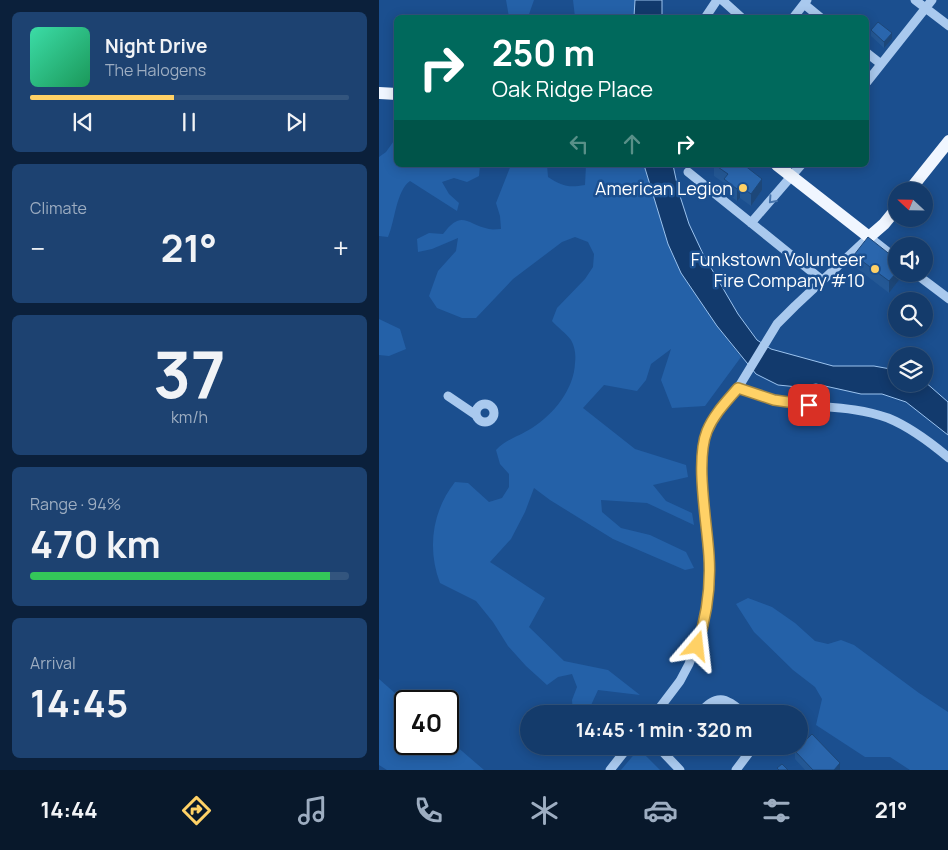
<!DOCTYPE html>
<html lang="en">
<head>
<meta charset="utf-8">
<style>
  body { margin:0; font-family:Manrope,sans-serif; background:#1d4271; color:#f1f3f6; height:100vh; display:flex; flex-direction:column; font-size:19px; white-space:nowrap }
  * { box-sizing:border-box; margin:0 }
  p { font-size:16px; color:#9dadc1 }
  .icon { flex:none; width:28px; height:28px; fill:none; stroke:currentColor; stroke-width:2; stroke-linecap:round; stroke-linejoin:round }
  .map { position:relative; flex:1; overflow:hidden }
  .details { display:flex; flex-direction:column; gap:12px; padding:12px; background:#0b203b; width:379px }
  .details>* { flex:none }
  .banner { position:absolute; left:15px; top:15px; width:475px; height:152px; border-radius:8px; box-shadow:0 2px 12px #0003,0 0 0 1px #33557e; background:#00695c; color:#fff; overflow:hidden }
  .needle { width:32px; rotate:292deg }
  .tools { position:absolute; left:509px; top:182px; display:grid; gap:10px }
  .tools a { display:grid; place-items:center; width:45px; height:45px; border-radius:50%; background:#143b6b; box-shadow:0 2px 12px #0003,0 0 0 1px #33557e; font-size:25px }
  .speed { position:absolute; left:15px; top:690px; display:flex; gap:10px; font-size:25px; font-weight:700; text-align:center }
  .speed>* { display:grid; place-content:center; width:65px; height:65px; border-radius:50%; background:#143b6b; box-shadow:0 2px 12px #0003,0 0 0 1px #33557e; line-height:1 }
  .speed .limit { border:2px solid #111; border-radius:8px; background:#fff; color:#111 }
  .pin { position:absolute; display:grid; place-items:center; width:42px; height:42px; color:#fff; margin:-21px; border-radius:10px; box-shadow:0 2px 8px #0006 }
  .me { position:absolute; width:55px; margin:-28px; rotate:17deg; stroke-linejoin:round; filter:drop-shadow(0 0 4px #0008) }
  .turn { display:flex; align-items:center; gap:18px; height:105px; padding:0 15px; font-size:22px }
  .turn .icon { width:65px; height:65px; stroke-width:2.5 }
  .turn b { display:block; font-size:35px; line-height:42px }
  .lanes { display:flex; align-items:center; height:48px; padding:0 15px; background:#0003; justify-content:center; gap:25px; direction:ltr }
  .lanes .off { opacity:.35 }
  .big { font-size:38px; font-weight:700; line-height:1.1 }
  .details .tile { flex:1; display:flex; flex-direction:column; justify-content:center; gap:8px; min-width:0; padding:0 18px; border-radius:8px; background:#1d4271 }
  .details .dial { align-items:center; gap:0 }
  .dial b { font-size:65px; line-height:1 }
  .song { display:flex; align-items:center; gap:15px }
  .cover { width:60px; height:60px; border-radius:8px; background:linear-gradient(135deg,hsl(160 70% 55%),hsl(150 70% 35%)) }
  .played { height:5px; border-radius:2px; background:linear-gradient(90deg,#ffd166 45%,#33557e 45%) }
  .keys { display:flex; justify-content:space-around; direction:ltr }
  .heat { display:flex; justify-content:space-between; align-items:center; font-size:28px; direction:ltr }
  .charge { height:8px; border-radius:4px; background:linear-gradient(90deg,#34c759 94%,#33557e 0) }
  .trip { position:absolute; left:141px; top:705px; width:288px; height:50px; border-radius:25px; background:#143b6b; box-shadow:0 2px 12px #0003,0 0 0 1px #33557e; font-weight:700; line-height:50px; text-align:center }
  .tabs { display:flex; height:80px; justify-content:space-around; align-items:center; background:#08182b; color:#9dadc1 }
  .tabs .icon { width:35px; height:35px }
  .tabs .active { color:#ffd166 }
  .tabs b { font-size:22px; color:#f1f3f6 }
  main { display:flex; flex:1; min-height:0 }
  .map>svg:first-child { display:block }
  .green { fill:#2461a8 }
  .water { fill:#123a6d; stroke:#9cc4f0 }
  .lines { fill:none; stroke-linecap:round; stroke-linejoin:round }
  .minor { stroke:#a9c9ee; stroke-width:9 }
  .major { stroke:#f0f6ff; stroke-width:12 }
  .wall { fill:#245895 }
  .shaded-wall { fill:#1d4779 }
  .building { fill:#2a66ad; stroke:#1d4779 }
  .oneway { stroke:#4674ac }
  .route-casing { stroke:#a68842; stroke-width:12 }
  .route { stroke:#ffd166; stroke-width:9 }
  .poi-dot { fill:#ffd166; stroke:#1b4f8f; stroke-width:2 }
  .labels { text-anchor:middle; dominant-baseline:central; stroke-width:5; stroke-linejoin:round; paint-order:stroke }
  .poi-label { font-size:18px; fill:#fff; stroke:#1b4f8f; text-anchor:end }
</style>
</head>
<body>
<main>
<section class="details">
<div class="tile">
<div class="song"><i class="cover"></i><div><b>Night Drive</b><p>The Halogens</p></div></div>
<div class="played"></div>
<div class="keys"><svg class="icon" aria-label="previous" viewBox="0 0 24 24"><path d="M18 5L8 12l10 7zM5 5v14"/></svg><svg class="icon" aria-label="pause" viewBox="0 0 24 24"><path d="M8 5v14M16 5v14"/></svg><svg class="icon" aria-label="next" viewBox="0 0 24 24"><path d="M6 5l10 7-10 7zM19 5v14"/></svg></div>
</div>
<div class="tile"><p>Climate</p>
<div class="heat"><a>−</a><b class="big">21°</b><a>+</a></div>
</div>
<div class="tile dial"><b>37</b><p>km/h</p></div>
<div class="tile"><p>Range · 94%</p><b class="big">470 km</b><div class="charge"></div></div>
<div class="tile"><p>Arrival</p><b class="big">14:45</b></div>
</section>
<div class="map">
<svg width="570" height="770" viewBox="0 0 570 770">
  <rect width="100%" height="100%" fill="#1b4f8f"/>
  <path class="green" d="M127,0H155L149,17H130Z
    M194,0H256L255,17H196Z
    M17,138L18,165H101L100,176L88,182L75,178L63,182L70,194L80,203L78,211L31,181C17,191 16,221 9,237L0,236V157L7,152Z
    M132,165H168L169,177C183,186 189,188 206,185L207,165H265L289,244L302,273L338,326L362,357L326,406L293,408L282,380L292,349L272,364L267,380L258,391L225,385L204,408L256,449L307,465L309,477L274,485L287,501L313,513L315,525L268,503L222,500L223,512L242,528L271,535L307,552L315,568L306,570L234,539L171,500L155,488L146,512L132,539L111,562L166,598L150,627L185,661L229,670L261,695L219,690L208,714L194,713L193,700L198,687L193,674L179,677L168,685L147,666L129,646L114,622L97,601L61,583C48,549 53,511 76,482L89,483L110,502L123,498L130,487V474L121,464L117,450C129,438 139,437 153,428C175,414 195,389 196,363C197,355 196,347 192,340C187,333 178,327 173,321L178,308L206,279L214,267L215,254L209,242L196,237L183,242L134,279L97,318H83L58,308L50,296L59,271L77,251L79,238L53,249L39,252L38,239L50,233L64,234C83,209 87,224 110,229C114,230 118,229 122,229L121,216L117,203Z
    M0,319L21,329L27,349L10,356L0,355Z
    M369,598L393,607L416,623L436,641L449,644L462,640L475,645L540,693L569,712V770H531L511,757H486L437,725L443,699L436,687L414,670L375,632L357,604Z
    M0,679L26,702V744H69V739L105,770H8L0,765Z
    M258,751L263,752L281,770H242Z"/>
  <path class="water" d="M256,0H283V17H255Z
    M265,165H294L300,193L310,224L325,256L359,314L378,340L392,349L454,366H495L517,370L518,384H545V381L569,402V435L527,402L503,394H482L437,384L419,387L399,385L377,374L338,326L302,273L289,244Z"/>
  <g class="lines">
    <path class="minor" d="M343,0L363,18
      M536,0L570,26
      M425,4L442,18
      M326,18L338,0
      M414,18L428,0
      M488,53L502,64
      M488,82L553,0
      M309,172L443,280
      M372,223L422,165
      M537,274L570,299
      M359,388C376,394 393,401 410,403C445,408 475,406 509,418C531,427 551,442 570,458
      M69,396L97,415
      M97 413a9 9 0 1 1 18 0a9 9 0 1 1-18 0Z
      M276,714L301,681L310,664L325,625L331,583L323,471L325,441L328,429L342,408L359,388L398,324L416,306L490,237L518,259
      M320,714C336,694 347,696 365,714
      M278,746L301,770
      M287,755L294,746
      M231,770L250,746
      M357,770L375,746"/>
    <path class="major" d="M0,93L18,94
      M398,165L490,237L505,224L518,208
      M530,191L570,141"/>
  </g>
  <path class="wall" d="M492,30L513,39L505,48L492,36Z
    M335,165H365L383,190L372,206L361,198L358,201L345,191V183L335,176Z
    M475,255L523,274V276L510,293L475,266Z
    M416,751L461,770H426L416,759Z"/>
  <path class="shaded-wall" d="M513,33V39L505,48V42Z
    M383,179V190L372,206V194Z
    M361,186V198L358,201V189Z
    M518,272V274H523V276L510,293V281Z
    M461,763V770H455Z"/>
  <path class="building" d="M499,22L513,33L505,42L492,30Z
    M336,165H365L383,179L372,194L361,186L358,189L345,179L349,174Z
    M489,237L518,260V272L510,281L475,255Z
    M433,734L461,763L455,770H434L416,751Z
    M403,764L409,770H400L398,768Z"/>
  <defs><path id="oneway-chevron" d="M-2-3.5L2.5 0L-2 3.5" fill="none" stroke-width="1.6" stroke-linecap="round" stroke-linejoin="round" transform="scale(1.25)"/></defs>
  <use class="oneway" href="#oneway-chevron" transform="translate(393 200) rotate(132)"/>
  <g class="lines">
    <g class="route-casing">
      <path id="route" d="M318,646C328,616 332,588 330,556C328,522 316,461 328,431C335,414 348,401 359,388L395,400L430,405"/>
    </g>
    <use href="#route" class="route"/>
  </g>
  <g class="poi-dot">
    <circle cx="364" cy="188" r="5"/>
    <circle cx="496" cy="269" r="5"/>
  </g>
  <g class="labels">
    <g class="poi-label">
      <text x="354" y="188">American Legion</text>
      <text x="486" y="259">Funkstown Volunteer<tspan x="486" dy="21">Fire Company #10</tspan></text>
    </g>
  </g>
</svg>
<div class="tools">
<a><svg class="needle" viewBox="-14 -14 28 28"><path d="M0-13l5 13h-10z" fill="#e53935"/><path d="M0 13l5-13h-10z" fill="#9dadc1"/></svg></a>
<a><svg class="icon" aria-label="sound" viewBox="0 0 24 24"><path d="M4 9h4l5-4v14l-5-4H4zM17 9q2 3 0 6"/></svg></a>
<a><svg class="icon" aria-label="search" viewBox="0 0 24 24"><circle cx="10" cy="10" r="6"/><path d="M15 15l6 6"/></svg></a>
<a><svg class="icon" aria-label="layers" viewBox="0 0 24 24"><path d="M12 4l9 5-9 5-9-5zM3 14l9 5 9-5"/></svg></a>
</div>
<div class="speed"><div class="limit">40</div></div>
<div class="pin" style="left:430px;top:405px;background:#d93025"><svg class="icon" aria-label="arrive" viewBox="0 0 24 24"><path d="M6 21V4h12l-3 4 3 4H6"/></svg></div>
<svg class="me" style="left:318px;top:646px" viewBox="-20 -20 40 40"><path d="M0-17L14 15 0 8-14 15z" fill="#ffd166" stroke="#fff" stroke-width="4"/></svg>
<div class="trip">14:45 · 1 min · 320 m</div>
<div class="banner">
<div class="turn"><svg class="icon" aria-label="right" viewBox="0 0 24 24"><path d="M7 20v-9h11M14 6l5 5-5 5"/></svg><div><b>250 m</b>Oak Ridge Place</div></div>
<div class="lanes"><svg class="icon off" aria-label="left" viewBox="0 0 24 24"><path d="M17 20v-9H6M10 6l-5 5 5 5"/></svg><svg class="icon off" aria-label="ahead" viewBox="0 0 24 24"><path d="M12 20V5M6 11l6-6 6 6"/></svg><svg class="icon" aria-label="right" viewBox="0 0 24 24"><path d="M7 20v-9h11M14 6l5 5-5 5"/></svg></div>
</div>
</div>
</main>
<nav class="tabs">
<b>14:44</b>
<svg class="icon active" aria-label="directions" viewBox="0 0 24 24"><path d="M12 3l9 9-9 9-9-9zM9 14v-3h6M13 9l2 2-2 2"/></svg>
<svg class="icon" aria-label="music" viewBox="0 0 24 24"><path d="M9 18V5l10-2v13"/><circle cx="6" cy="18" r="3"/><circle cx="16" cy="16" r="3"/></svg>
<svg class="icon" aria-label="phone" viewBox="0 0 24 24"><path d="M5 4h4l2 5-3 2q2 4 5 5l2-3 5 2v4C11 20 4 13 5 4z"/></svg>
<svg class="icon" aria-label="climate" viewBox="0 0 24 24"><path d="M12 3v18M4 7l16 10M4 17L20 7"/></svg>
<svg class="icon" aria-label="car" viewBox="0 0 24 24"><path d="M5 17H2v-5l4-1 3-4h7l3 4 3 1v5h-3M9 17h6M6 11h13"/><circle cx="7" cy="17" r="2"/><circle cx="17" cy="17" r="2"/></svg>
<svg class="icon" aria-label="filters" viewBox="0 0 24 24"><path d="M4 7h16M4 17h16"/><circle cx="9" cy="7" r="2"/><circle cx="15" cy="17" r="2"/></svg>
<b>21°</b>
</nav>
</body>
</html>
